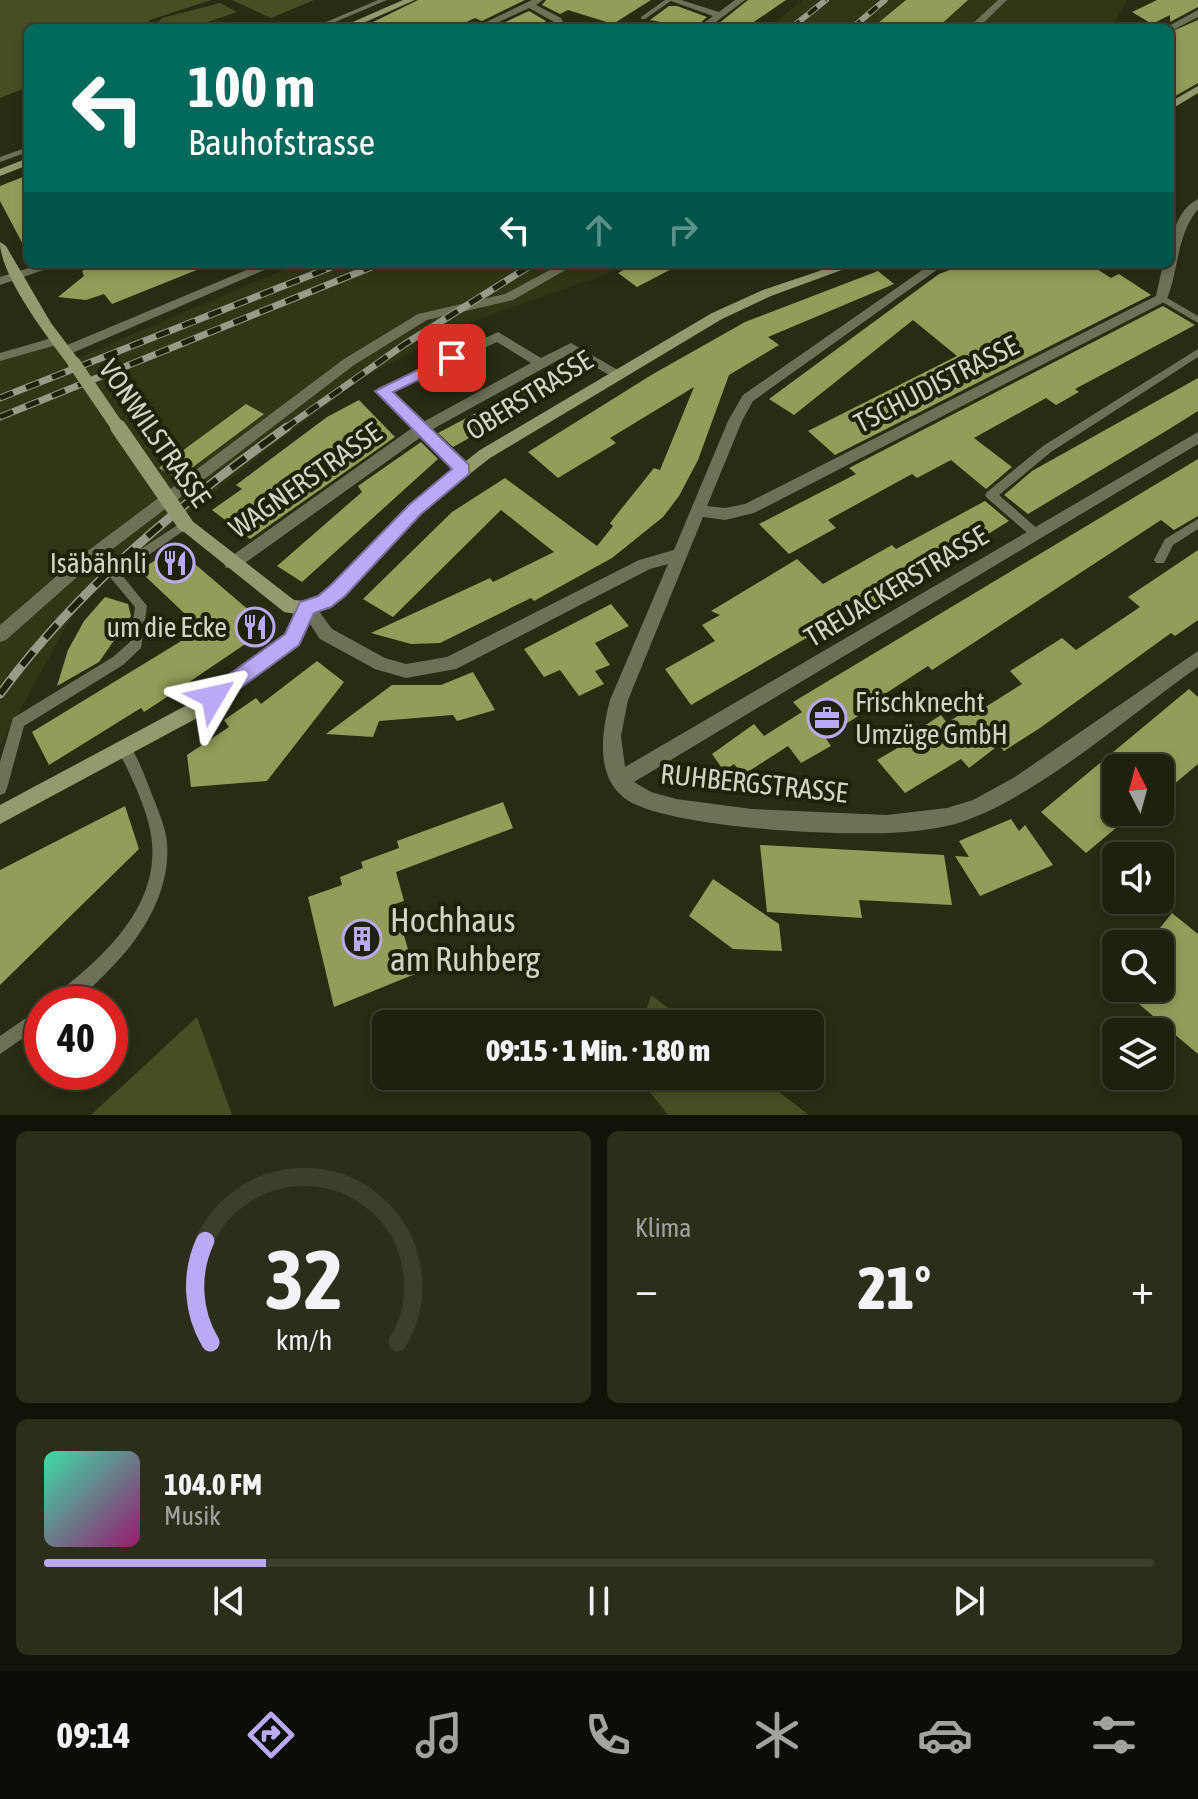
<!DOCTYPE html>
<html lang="de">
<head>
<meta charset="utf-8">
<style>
  body { margin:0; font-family:"Asap Condensed",sans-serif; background:#2c2e1c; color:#f1f3f6; height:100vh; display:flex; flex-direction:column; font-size:30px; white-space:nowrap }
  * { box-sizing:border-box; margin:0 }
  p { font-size:26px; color:#a1a39e }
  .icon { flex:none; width:44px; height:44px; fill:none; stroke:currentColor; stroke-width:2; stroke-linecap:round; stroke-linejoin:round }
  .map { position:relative; height:1115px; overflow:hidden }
  .side { display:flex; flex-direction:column; gap:16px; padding:16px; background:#111208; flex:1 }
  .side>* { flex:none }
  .banner { position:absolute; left:24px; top:24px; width:1150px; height:244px; border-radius:12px; box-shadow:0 4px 12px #0003,0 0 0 2px #3c3e2e; background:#00695c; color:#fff; overflow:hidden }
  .needle { width:52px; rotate:354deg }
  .controls { position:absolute; left:1102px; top:754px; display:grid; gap:16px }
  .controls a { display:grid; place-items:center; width:72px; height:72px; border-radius:12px; background:#1f210e; box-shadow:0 4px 12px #0003,0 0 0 2px #3c3e2e; font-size:40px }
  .speed { position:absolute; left:24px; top:986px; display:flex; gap:16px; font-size:40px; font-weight:700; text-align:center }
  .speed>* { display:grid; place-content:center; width:104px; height:104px; border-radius:50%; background:#1f210e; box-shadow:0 4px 12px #0003,0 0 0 2px #3c3e2e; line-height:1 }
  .speed .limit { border:12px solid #d22; background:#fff; color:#111 }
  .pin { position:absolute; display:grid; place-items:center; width:68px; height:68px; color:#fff; margin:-34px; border-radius:16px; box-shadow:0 4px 12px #0006 }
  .me { position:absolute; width:88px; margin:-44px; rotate:54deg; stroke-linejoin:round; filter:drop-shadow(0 0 6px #0008) }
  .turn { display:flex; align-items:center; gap:28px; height:168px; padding:0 32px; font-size:36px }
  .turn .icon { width:104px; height:104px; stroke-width:2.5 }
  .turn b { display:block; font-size:56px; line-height:68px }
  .lanes { display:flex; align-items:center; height:76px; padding:0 32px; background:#0003; justify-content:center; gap:40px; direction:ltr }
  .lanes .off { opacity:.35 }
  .big { font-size:60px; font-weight:800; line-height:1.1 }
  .side .widget { flex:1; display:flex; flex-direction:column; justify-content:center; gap:12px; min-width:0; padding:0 28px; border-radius:12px; background:#2c2e1c }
  .side .dial { align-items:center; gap:0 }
  .dial svg { height:208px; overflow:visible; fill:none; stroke:#3c3e2e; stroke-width:7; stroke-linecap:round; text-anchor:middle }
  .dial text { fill:#f1f3f6; stroke:none }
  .song { display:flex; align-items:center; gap:24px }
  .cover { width:96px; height:96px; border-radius:12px; background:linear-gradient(135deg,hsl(160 70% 55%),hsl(320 70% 35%)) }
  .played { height:8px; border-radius:4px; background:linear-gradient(90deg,#bca9f5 20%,#3c3e2e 20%) }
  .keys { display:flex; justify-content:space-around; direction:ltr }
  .heat { display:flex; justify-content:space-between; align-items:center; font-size:44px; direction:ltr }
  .side .tiles { flex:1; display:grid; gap:16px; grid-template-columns:1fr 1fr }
  .widget:last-child { grid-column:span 2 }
  .trip { position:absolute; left:372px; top:1010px; width:452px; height:80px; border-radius:12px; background:#1f210e; box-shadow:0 4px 12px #0003,0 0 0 2px #3c3e2e; font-weight:800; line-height:80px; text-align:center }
  .tabs { display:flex; height:128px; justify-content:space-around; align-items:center; background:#0c0d06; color:#a1a39e }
  .tabs .icon { width:56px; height:56px }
  .tabs .on { color:#bca9f5 }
  .tabs b { font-size:36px; color:#f1f3f6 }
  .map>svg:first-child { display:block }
  .built { fill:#323615 }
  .green { fill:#484e24 }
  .building { fill:#939c59 }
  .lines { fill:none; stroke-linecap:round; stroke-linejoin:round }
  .lane { fill:#6d7156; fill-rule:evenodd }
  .street { fill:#6d7156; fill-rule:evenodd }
  .secondary { fill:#939a6e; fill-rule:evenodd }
  .rail-far2-casing { stroke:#989b88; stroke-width:6 }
  .rail-far1-casing { stroke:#989b88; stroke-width:7 }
  .rail-casing { stroke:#989b88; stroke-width:9 }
  .rail-far2 { stroke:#1f2209; stroke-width:4; stroke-dasharray:11; stroke-linecap:butt }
  .rail-far1 { stroke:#1f2209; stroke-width:5; stroke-dasharray:14; stroke-linecap:butt }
  .rail { stroke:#1f2209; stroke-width:6; stroke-dasharray:18; stroke-linecap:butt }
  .secondary-bridge-far1 { stroke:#939a6e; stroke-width:13 }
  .secondary-bridge { stroke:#939a6e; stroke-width:16 }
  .route { fill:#bca9f5; stroke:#7a6e9f; stroke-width:2 }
  .labels { text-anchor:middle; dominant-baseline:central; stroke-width:8; stroke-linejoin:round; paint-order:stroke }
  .street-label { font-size:28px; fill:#d2d5c5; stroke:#1f2209 }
  .poi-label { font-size:28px; fill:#d2d5c5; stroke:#1f2209; text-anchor:end }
  .near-poi-label { font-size:34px; fill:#d2d5c5; stroke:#1f2209; text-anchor:start }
</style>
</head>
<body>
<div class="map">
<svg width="1198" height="1115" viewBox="0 0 1198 1115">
  <rect width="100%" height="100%" fill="#292c13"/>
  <path class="built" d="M803,0H1128L1111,28H768Z
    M297,264H634L455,328L356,382L267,450L104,580L70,619L0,747V357L55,341L73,360Z"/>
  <path class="green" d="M0,0H211L150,20L143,28H28V87L0,98Z
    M232,0H314L271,18Z
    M220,3L237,12L190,28H152L162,18Z
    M651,995L689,1024H642Z
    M197,1017L232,1115H91Z
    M637,1076H758L809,1115H668Z"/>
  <path class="building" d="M418,0H525L482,21L475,18L454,28H430L417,23L405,28H386L373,22Z
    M546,0H651L613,24L568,10L560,14L542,5Z
    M748,0H786L745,28H713Z
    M906,0H968L937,28H872Z
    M1157,0H1198V7L1170,22V15L1152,24L1132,12Z
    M669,6H677L707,17L694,28L650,20Z
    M529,11L546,21L534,28L497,26Z
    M1198,20V83L1170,99V32Z
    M28,175V254L0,201V186Z
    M101,264H209V265L112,304L104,294L86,300L58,297L84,276L82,271Z
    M635,264H681L637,287L618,273Z
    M966,264H1089L1111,278L1119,274L1151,295L835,455L808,431L957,356L913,320L794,415L769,399L939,274Z
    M878,271L894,284L768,337L779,345L729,375L698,460L679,496L663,517L612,558L534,601L531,598L440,643L411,644L371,633L490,578L493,582L554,552L501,510L393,617L363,599L452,512L505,478L597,546L613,526L610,523L654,468L660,470L694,387L610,438L616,443L558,478L528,452L653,374L745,322Z
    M1163,306L1195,325L1075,389L1079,392L1056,405L1046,398L974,438L1012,467L986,489L951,460L917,478L912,474L828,520L836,528L789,554L759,524L856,474L849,468Z
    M1198,378V411L1166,431L1028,514L1004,495L1032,471Z
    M535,382L549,394L453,447L438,433Z
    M359,400L395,437L250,539L212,510L242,489L236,485L327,417Z
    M246,404L264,414L177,479L159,468Z
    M421,442L438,459L302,582L277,566L362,492L358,486Z
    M1198,459V516L1174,530L1161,520L932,670L928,666L860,710L863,713L825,737L831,746L801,763L788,746L743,775L734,764L724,771L712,754L754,724L764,736L802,712L793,702Z
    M985,501L1009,521L876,604L872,600L691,705L665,669L715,641L702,625L720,615L711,611L797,559L823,584L892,545L896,549Z
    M175,547L257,617L270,621L263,632L173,693L144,712L141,708L49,765L32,732L201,629L145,576V567Z
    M1198,550V620L1175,636L1171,633L1040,728L1004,751L999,745L969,768L961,759L905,793L877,760L925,732L921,728L941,715L947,723L970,708L976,713L1022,684L1010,671L1062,638L1076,650L1140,607L1128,597Z
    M105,597L128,604L131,616L99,662L57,686L68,650L84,621Z
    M611,604L629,626L595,643L610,665L595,671L604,684L579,696L560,670L544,677L524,649Z
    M317,661L344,682L267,781L191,787L187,755L229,727L224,720L256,698L261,704Z
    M473,672L495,710L457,721L453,715L379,721L373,737L326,734L392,685H441Z
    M1189,689L1198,697V764L1160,796V768H1116V812H1135L1086,853L1041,812Z
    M503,802L513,828L396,872L404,901L395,904L415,974L334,1007L308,897L342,885L340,877L363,868L361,862L399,848L397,841Z
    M125,806L139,849L0,985V870Z
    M1011,819L1019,831L1025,825L1053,865L980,896L955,856L969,857L959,841Z
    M760,845L944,855L952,905L859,900L862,918L767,912Z
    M713,879L779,924L782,951L733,949L689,916Z
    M1172,913L1198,934V1054L1120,988H1160V944H1147Z"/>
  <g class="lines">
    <path class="lane" d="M378,0H387L321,28H312Z
      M665,0H672L645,19H641V17Z
      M28,147V152L0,162V157Z
      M1162,295L1198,316V323L1159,300V296Z
      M1198,349V357L1051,452L999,495L1040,531L1042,534L1040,537H1032L987,498L985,495L987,492L1043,446Z
      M1198,519V529L1173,545L1164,563H1156L1154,560L1165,539Z
      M185,520L191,524L189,527L121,574L147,606L141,648L123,665L24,726L7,788L5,793L0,795V762L13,718L113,657L130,642L135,607L109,576L107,573L109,570Z
      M125,744L130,746C141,763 147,783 155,802C160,816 166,829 167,843C171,891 142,937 110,969C101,978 79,1002 67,1004C62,1005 55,1004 49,1004L51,998C99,961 158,910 152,843C150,814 131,776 118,750L120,746Z
      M42,1007V1025L0,1054V1036Z"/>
    <path class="street" d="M532,0H543L536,5L561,18L566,28H556L554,22L529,8L486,28H474Z
      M668,0H681L719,12L735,0H745L708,28H697L713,16Z
      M998,0H1007L978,28H968Z
      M1198,10V17L1173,30L1165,28Z
      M1198,199V209C1176,235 1179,272 1166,301L754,513L725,520L703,517L628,700L621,736L625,767L1198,432V444L634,782L651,792L676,799L752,809L887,815L947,808L973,800L1015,777L1198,651V667C1128,716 1048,788 970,819C950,827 927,830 905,832C852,837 661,829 623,797C595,773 602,731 610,700L668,564L650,569L456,669L406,678L375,669L320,639L299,608L301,603H313L332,629L385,658L406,664L447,657L639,560L674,550L728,421L743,395L931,264H945L753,401L742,421L707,506L725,508L745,504L1156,296L1163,264H1170C1170,240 1175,211 1198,199Z
      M42,264H61L0,285V277Z
      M261,264H278L70,354H60L58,351L60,348Z
      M561,264H576L513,300L427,320L354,365L85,570L6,640L0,642V625L73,562L344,359L418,314L505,294Z
      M498,332L541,358L571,343L623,373L616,378L611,376L571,353L431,430L468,466L470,470L468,474H458L421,437L238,568H226L224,564L226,560L412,428L378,394L376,391L378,388ZM497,342L531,363L423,422L392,392Z
      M55,337L62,341L60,344L0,361V353Z"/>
    <path class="secondary" d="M403,0H415L352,28H339Z
      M1198,86V93L1170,110V102Z
      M28,158V165L0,176V169Z
      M0,242L6,246L51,323L79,360V366H69C48,338 0,276 0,242Z
      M840,264H858L771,296L722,319L490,458L420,513L331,606L313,613L298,645L199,717L0,824V805L187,705L286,635L296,614L284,612L179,528L177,524L179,520H191L294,600L306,601L319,596L410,505L480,450L712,313L763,290Z"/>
    <g class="rail-far2-casing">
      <path id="rail-far2" d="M791,28L826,0
        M852,28L885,0"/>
    </g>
    <g class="rail-far1-casing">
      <path id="rail-far1" d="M0,398L339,264
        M0,417L379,264
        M284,429L405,344L533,264"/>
    </g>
    <g class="rail-casing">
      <path id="rail" d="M0,694C78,588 180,504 287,427"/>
    </g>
    <use href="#rail-far2" class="rail-far2"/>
    <use href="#rail-far1" class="rail-far1"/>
    <use href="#rail" class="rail"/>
    <path class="secondary-bridge-far1" d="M74,363L119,429"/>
    <path class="secondary-bridge" d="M118,427L185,524"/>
  </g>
  <path class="route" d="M452,353L459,358L457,362L393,392L469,465V474L421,514L345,596L331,607L314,613L299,645L220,703H206L203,697L206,691L285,634L300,602L318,596L331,585L409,505L452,469L375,391Z"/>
  <defs>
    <g id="restaurant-ring" transform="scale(2)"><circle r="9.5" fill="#1f2209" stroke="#bca9f5" stroke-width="1.5"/><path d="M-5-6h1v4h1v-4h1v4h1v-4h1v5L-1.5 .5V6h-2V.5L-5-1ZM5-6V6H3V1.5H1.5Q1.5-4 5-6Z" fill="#bca9f5"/></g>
    <g id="office-ring" transform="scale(2)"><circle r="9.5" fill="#1f2209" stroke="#bca9f5" stroke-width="1.5"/><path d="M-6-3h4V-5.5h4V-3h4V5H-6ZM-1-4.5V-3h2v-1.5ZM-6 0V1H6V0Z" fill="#bca9f5"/></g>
    <g id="building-ring" transform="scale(2)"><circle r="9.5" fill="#1f2209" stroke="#bca9f5" stroke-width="1.5"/><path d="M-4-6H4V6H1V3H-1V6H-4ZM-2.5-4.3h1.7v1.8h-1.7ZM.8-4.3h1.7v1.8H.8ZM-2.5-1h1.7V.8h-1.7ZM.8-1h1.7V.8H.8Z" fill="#bca9f5"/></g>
  </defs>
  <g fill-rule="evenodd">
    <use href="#restaurant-ring" x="175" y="563"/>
    <use href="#restaurant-ring" x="255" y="627"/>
    <use href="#office-ring" x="827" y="718"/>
    <use href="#building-ring" x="362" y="939"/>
  </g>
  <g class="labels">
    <g class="street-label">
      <text transform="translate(936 384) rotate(-27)">TSCHUDISTRASSE</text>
      <text transform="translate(529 395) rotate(-32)">OBERSTRASSE</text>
      <text transform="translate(155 433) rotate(55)">VONWILSTRASSE</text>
      <text transform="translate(305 480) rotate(-35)">WAGNERSTRASSE</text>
      <text transform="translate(896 586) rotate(-31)">TREUACKERSTRASSE</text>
      <text transform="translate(754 783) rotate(6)">RUHBERGSTRASSE</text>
    </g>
    <g class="poi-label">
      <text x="147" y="563">Isäbähnli</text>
      <text x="227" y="627">um die Ecke</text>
      <text x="855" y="702" text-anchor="start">Frischknecht<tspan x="855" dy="32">Umzüge GmbH</tspan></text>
    </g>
    <g class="near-poi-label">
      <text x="390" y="919">Hochhaus<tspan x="390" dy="39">am Ruhberg</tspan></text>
    </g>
  </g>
</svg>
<div class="controls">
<a><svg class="needle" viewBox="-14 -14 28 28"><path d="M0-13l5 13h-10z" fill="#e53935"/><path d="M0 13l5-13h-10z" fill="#a1a39e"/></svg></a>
<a><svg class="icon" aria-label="sound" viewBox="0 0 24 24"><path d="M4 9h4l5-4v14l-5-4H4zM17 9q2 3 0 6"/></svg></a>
<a><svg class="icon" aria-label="search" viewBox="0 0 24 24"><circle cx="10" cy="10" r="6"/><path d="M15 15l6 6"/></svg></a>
<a><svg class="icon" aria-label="layers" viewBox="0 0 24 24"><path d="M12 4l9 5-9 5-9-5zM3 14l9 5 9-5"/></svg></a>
</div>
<div class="speed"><div class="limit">40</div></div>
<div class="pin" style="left:452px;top:358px;background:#d93025"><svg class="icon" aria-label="arrive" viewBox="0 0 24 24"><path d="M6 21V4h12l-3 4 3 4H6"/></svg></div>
<svg class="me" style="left:213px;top:697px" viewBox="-20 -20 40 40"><path d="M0-17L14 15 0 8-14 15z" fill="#bca9f5" stroke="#fff" stroke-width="4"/></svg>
<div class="trip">09:15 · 1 Min. · 180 m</div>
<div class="banner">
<div class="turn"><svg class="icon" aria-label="left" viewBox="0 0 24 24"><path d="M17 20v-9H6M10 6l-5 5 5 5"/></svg><div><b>100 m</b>Bauhofstrasse</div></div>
<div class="lanes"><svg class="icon" aria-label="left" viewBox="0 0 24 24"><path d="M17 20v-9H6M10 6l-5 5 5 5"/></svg><svg class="icon off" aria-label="ahead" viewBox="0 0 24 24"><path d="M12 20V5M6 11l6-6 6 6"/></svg><svg class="icon off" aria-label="right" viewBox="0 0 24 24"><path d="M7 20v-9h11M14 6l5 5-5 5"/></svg></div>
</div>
</div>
<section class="side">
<div class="tiles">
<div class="widget dial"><svg viewBox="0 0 100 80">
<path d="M14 69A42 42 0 1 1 86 69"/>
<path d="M14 69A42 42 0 0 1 12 30" stroke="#bca9f5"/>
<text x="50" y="56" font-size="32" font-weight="700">32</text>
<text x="50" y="72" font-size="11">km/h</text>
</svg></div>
<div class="widget"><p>Klima</p>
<div class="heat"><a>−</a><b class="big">21°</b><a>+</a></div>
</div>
<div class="widget">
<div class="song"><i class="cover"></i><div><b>104.0 FM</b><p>Musik</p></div></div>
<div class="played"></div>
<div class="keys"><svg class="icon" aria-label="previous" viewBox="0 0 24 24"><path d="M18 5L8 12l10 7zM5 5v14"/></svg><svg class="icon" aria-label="pause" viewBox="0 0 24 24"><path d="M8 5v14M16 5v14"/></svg><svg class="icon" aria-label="next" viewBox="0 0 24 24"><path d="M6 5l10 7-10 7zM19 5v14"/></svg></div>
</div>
</div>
</section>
<nav class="tabs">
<b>09:14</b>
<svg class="icon on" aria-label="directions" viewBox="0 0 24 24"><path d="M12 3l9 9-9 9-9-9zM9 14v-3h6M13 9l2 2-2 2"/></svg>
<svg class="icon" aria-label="music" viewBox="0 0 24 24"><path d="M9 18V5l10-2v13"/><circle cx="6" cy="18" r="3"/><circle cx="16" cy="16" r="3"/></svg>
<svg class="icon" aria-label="phone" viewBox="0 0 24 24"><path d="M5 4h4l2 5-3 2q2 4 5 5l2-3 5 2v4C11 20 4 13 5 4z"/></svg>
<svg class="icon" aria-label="climate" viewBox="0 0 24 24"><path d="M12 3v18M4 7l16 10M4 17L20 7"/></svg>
<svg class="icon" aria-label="car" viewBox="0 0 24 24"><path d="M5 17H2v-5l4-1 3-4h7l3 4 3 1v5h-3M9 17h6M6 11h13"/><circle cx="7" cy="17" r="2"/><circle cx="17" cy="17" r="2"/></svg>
<svg class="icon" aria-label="filters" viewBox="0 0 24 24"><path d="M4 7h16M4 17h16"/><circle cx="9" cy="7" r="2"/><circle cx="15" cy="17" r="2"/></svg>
</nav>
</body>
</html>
